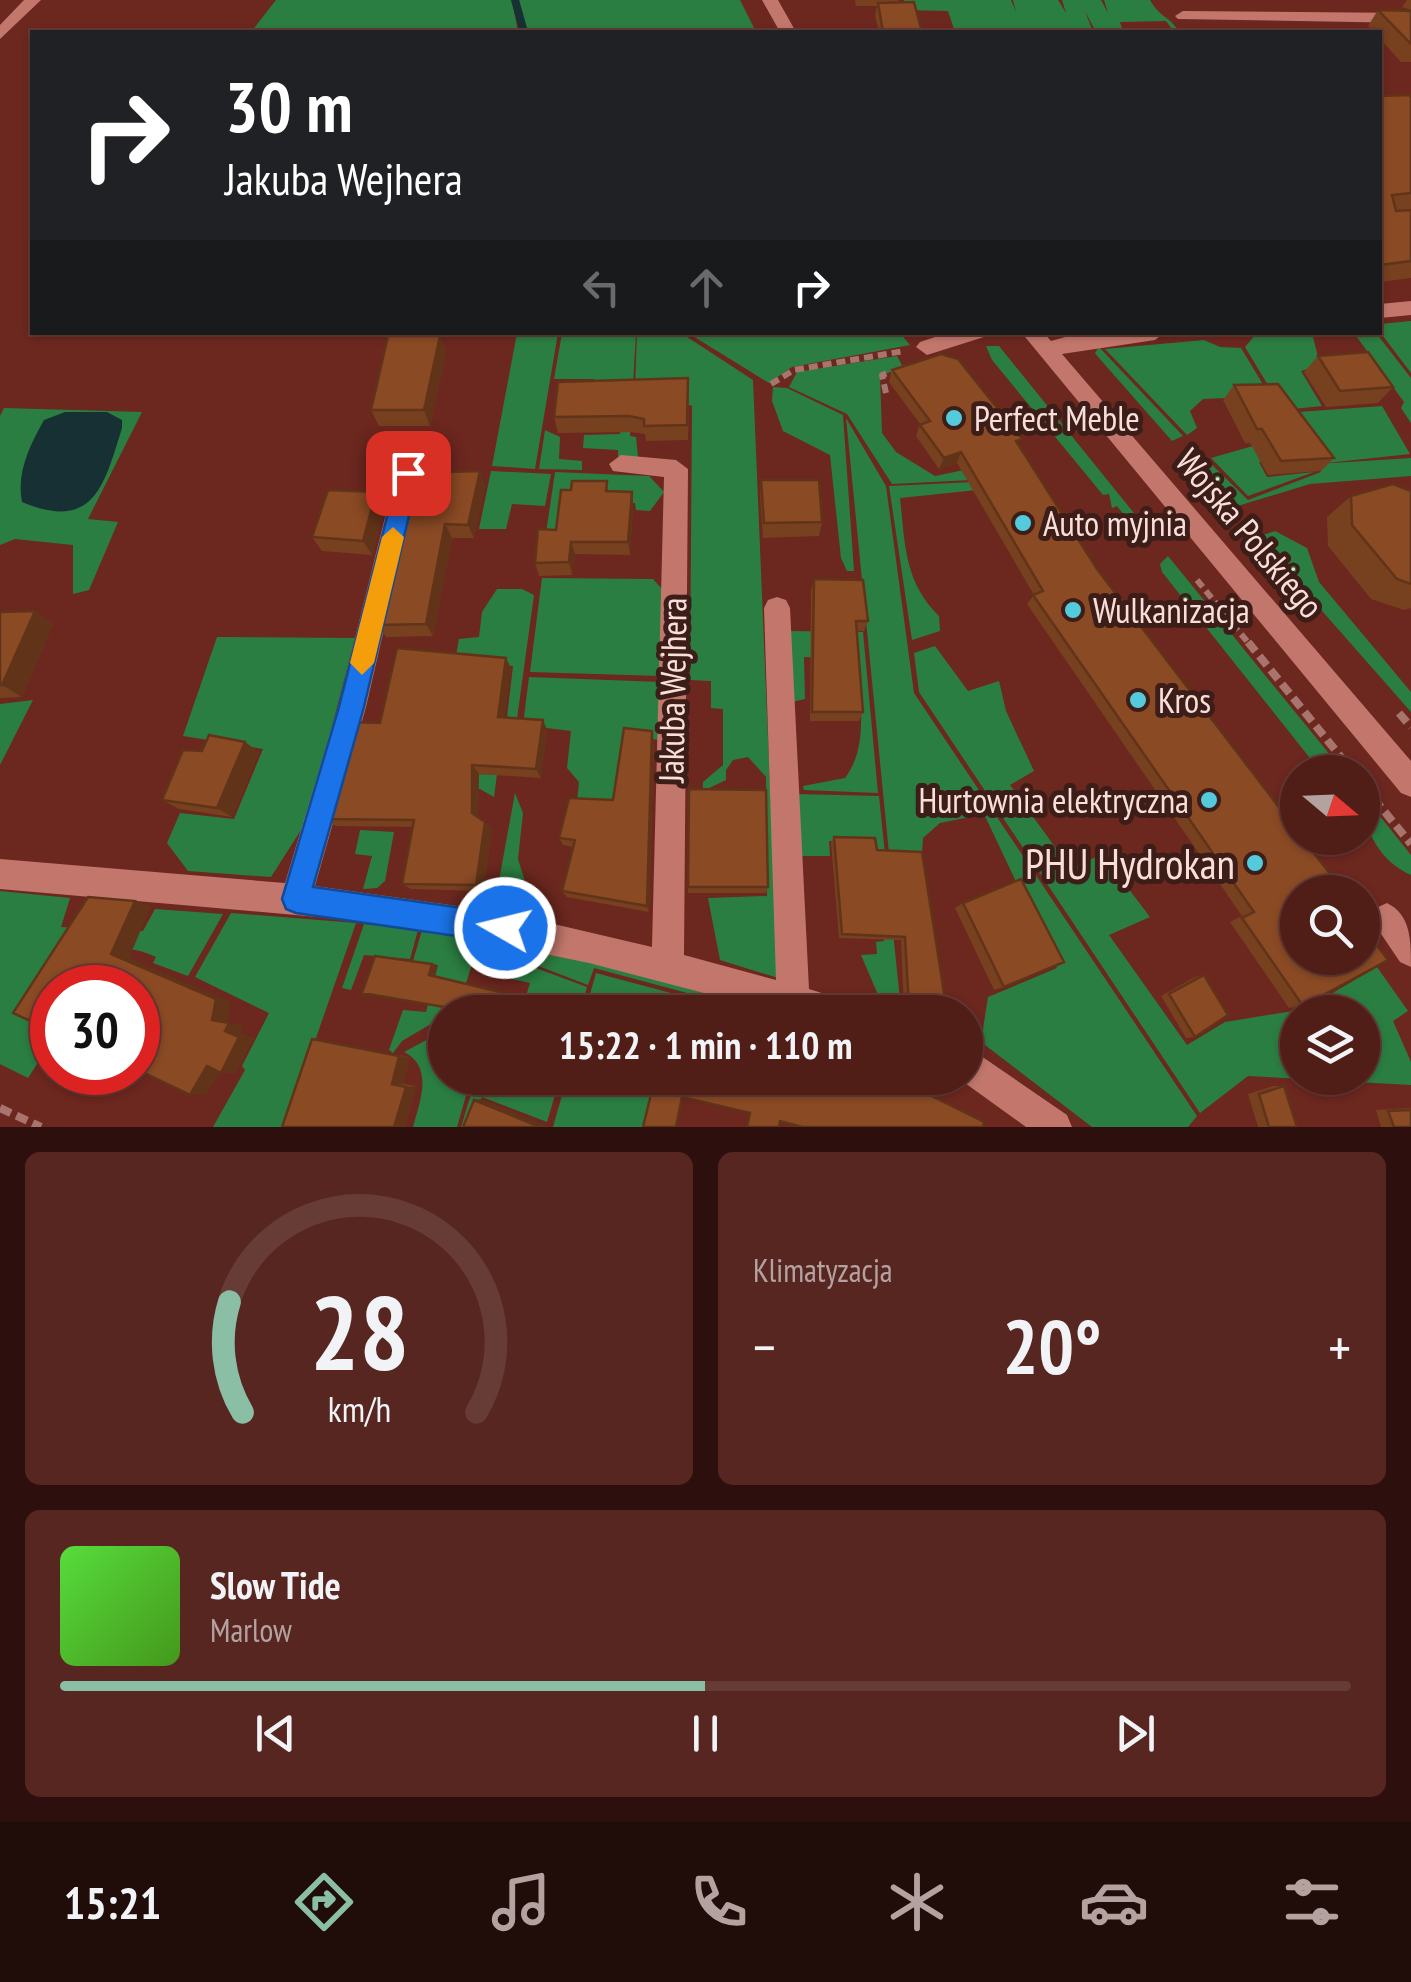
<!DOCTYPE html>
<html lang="pl">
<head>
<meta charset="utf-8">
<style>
  body { margin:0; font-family:"PT Sans Narrow",sans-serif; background:#572620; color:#f1f3f6; height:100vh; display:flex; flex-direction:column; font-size:38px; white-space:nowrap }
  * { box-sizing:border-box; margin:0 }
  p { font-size:32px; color:#b4a2a1 }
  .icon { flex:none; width:55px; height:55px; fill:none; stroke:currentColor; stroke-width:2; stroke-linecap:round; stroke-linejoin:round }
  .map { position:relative; height:1127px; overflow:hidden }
  .drawer { display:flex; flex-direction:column; gap:25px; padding:25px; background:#2d100d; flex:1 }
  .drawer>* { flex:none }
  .banner { position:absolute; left:30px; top:30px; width:1352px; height:305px; border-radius:0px; box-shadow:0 2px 8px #0004,0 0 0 2px #673b36; background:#202124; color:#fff; overflow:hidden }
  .needle { width:65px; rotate:109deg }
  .fabs { position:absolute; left:1280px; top:755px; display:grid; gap:20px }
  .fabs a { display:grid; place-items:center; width:100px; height:100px; border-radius:50%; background:#511d17; box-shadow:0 2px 8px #0004,0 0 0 2px #673b36; font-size:50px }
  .speed { position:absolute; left:30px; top:965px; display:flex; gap:20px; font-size:50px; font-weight:700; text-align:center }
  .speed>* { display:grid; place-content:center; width:130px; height:130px; border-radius:50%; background:#511d17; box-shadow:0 2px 8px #0004,0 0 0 2px #673b36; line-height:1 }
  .speed .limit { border:15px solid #d22; background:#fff; color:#111 }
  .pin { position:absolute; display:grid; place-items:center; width:85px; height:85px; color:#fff; margin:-42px; border-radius:20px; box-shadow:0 5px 15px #0006 }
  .me { position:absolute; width:110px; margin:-55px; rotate:278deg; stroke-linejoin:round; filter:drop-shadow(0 0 8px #0008) }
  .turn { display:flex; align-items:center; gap:35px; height:210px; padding:0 30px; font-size:45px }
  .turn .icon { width:130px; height:130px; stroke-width:2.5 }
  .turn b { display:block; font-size:70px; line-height:85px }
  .lanes { display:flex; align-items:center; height:95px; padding:0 30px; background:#0003; justify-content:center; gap:50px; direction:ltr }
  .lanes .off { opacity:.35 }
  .big { font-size:75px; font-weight:700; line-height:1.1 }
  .drawer .tile { flex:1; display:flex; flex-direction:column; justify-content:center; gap:15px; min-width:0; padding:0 35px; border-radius:15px; background:#572620 }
  .drawer .dial { align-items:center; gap:0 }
  .dial svg { height:260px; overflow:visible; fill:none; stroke:#673b36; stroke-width:7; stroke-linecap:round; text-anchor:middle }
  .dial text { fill:#f1f3f6; stroke:none }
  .song { display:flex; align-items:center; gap:30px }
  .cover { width:120px; height:120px; border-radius:15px; background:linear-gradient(135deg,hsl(110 70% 55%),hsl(100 70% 35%)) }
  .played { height:10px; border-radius:5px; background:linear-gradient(90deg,#8abfa5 50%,#673b36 50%) }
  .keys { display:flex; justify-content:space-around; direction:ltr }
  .heat { display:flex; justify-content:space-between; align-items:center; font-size:55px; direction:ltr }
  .drawer .tiles { flex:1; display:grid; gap:25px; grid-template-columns:1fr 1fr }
  .tile:last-child { grid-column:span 2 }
  .trip { position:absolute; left:428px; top:995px; width:555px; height:100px; border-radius:50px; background:#511d17; box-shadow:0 2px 8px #0004,0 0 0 2px #673b36; font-weight:700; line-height:100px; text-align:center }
  .tabs { display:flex; height:160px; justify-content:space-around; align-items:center; background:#200c09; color:#b4a2a1 }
  .tabs .icon { width:70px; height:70px }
  .tabs .on { color:#8abfa5 }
  .tabs b { font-size:45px; color:#f1f3f6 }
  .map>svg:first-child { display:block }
  .green { fill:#2b7e42; fill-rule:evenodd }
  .water { fill:#173034 }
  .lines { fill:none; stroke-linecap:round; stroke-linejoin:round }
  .stream { stroke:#173034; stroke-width:8 }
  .path-far1 { stroke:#a8756e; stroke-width:6; stroke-dasharray:9 5; stroke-linecap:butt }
  .path { stroke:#a8756e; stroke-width:8; stroke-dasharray:12 6; stroke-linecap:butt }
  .minor { fill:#c3776c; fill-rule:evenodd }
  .wall { fill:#77401f }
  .shaded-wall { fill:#613419 }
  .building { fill:#8a4a24; stroke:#613419; stroke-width:2.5 }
  .route { fill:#1a73e8; stroke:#114b97; stroke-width:2.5 }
  .slow { fill:#f59e0b }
  .poi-dot { fill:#54cadd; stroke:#3d1d18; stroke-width:4 }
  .labels { text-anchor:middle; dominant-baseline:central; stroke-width:10; stroke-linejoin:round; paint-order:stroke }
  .poi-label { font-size:35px; fill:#f9dfda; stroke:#3d1d18; text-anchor:start }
  .street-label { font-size:35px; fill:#f9dfda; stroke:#3d1d18 }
  .near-poi-label { font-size:42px; fill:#f9dfda; stroke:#3d1d18; text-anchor:end }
</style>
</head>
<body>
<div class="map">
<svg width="1411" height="1127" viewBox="0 0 1411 1127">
  <rect width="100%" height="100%" fill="#6c271f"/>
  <path class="green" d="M276,0H512L518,32H251Z
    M518,0H740L756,32H525Z
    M904,0H1011L1016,12L1013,0H1058L1066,13L1062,0H1101L1108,13L1104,0H1150C1159,17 1171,17 1179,32H1174L1166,21L1120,22L1123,32H1096L1085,11L1093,32H955L948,11L905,10Z
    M1411,321V373L1380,332V324Z
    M517,333H558L535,469L492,466Z
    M562,333H636L630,436L636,437L638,457H618V450L583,448L584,435L620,434L623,397L595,396L594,379H554Z
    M637,333H681L753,380L778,978L720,960L708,898L767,896L766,777L748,757L733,760L726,770V780L703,791V782L723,765V709L711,708V681L690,680L692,406L635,389Z
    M688,333H900L910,345L792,367L769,383Z
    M1312,333L1320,365L1301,371L1322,406L1283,410L1245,347L1255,335Z
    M1354,333H1376L1411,378V423L1401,408L1404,402Z
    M1204,340L1220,347L1241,348L1270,396L1203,399L1190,411L1197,428L1187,435L1105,349Z
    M999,346L1146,528L1135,529L1119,517L1124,515L1117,506L1112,508L1109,494L1103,495L992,360L986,346Z
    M1099,347L1183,436L1172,441L1099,358L1095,353Z
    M897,356L903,367L880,376L882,433L896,452L935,476L974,468L1011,478L892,484L847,414L789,387L797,372Z
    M773,387L787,388L843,415L854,571H847L841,558L830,455L783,431L772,401Z
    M1382,406L1410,454L1317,464L1411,458V476L1310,484L1231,508L1186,460L1202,455L1248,500L1321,472L1284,413Z
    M4,408L142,412L88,519L118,522L89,590L73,594V545L15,539L0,545V416Z
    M846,418L886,486L914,693L1197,1116L1188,1127H1092L981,1042L988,997L1057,968L984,814L940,823L923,838L922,853H889Z
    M545,430L560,437L559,459L582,461V470L539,469Z
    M1260,444L1308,458L1259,462L1267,477L1314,472L1248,496L1211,458Z
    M491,471L551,474L545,506L512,504L506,529H479Z
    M555,472L649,476L664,492L650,511L636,510L635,503L611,502L558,541L545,540Z
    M1039,479L1035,484L900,498C905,543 904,582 939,616L940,631L912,640L889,486Z
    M1275,531L1307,548L1319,582L1411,692V712L1257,537Z
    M1168,556L1344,772H1321L1162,572L1160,564Z
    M542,578L653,579L662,589L660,676L530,672Z
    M497,589H522L534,595L516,726H506L513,666L466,664L452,775L497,774L494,797L480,789L462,787L432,792L459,639L479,637L482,612Z
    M788,631L863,632L878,793L804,790L803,786L845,778C870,745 859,697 857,659L804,657L805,699L792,702Z
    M217,637L355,638L308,819L271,877L188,871L167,843L180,813L234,819L263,749L183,736Z
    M935,646L968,691L999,681L1006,711L1034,771L1010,785L1071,869L1102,854L1150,917L1109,935L1187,1045L1225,1022L1305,1009L1377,967L1408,1011L1393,1021L1411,1062V1085L1248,1076L1200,1113L919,692L914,653ZM1298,1012H1362V1078H1298Z
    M529,677L661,682L659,740L626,736L612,803L577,802L579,782L567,768L571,731L523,725Z
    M33,700L0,765V704Z
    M515,793L523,813L518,859L528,891L523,901L496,897Z
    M796,794L879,796L900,1000L879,997L861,955L877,954L876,942L884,941L873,842L829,841L830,856H802Z
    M1363,795L1411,855V875C1379,861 1362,828 1363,795Z
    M360,830L394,832L385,881L377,888L363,889L372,856L355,854Z
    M0,891L70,898L61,927L143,931L155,909L223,914L188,976L153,963L156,957C111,935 90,964 52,988V1041L28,1078L0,1064Z
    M231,913L356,923L285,1127H213L245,1070L242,1066L269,1013L195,977Z
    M364,924L418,930L410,959L364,955L351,990L342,988Z
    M422,930L468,935L467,950L476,952L458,1008L402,1041L393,1053L389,1050L403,1010L426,1012L438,965L413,961Z
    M517,941L733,1001L732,1005L594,968L588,985L512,956Z
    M509,958L587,987L580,1012H521L530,983L504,977Z
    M596,973L727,1008L728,1012H585Z
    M445,1030V1078H471L457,1127H413C420,1101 434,1067 404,1052Z
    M476,1078H560L547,1122L482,1097L469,1127H461Z
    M567,1078H655L643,1127H553Z"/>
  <path class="water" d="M65,412H107L122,420V428C104,486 94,532 22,502C16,473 30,445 44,420Z"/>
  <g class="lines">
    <path class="stream" d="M515,0L524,32"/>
    <path class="path-far1" d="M771,384L794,370L904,351
      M886,393L882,375L898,370
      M1197,580L1250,645"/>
    <path class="path" d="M1248,642L1353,772
      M1399,713L1411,727
      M1362,784L1411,844
      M0,1108L41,1127"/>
    <path class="minor" d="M24,0H41L0,39V25Z
      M762,0H778L796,32H780Z
      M1183,11L1411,13V23L1178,19L1175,16Z
      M1411,301V315L1380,318V304Z
      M950,332H987L984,337L927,355L916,347L920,342Z
      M1021,332H1043L1051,341L1083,332H1165L1155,340L1062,354L1411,761V797L1401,793Z
      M621,455L676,460L688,469L684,955L776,980L764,608L768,600L777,597L786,600L790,608L809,989L844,1000L848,1012H776L589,963L444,933L318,917L0,889V859L285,883L338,707L396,473L408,464L420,473L366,707L315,886L507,913L652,947L664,477L613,471L609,464Z
      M1387,903C1411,915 1411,940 1411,967L1400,962L1371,919L1376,908Z
      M965,1045L1067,1115L1072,1127H1026L958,1078H965Z"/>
  </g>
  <path class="wall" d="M855,0H898V2L922,32H879L875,16L877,6H856Z
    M1407,0H1411V10L1402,7Z
    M1378,10L1411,11V62H1401L1380,39V32H1374L1368,26Z
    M1411,95V278L1380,282V96Z
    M440,336L446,353L430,426H379L371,410Z
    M1318,356L1393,387L1378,403L1326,407L1304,372Z
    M892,370L1019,445L1097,569L1326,877L1303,1006L1289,1008L1230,922L1242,916L1027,604L1034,595L957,463L939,469L916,436L920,424L889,382Z
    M1234,385L1334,458L1321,471L1268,475L1250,443H1245L1223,400Z
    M689,394L688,440L646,441L645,434L631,432L558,433L554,417Z
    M761,480L822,522L819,536L763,538L760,495Z
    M607,481L608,491L632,492L633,505L630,555L575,554L572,575L539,576L535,563L556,530L571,490Z
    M485,485L474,538H452L433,636L386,637L378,625L426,495Z
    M1411,491V608L1404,610L1371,599L1328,546L1327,517L1351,496Z
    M384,507L372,555L322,551L312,537Z
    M814,579L868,621L864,631H856L863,712L859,721H810L811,590Z
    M35,611L53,624L22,697L0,698V612Z
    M506,658L511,669L504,717L543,720L547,730L541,778L479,774L478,817L485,822L492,829L483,891L411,889L402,884L413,827L336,826L325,819L380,723Z
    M654,742L649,912L567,897L562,891L573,847L563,845L559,838L613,800Z
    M202,751L259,752L232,817L179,809L162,800Z
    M834,837L877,850L947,1012H914L904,1010L901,940L839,938L831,843Z
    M688,887H768L766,893H688Z
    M963,903L1004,987L994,990L955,908Z
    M1204,975L1195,1037L1186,1038L1161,996L1195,977Z
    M312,1039L410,1057L403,1084L416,1086L405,1127Z
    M1274,1086H1284L1297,1127H1258L1248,1094Z
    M1411,1108V1127H1381L1376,1110Z"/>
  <path class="shaded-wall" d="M440,336L446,353L430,426L424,410Z
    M961,452L957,463L939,469L944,458Z
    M480,471L485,485L474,538L468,525Z
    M376,492L384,507L372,555L363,541Z
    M632,492L633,505L630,555L628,542Z
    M445,524L452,538L433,636L426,624Z
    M571,542L575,554L572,575L569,562Z
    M35,611L53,624L22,697L2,685Z
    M506,658L511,669L503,726L498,717Z
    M543,720L547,730L541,778L536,769Z
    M652,731L654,742L649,912L647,906Z
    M245,742L259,752L232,817L217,808Z
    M472,765L479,774L478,821L472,813Z
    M485,822L492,829L483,891L476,885Z
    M135,901L151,906L129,958L231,1002L228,1022L212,1020L111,954Z
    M432,964L437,966L434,977L429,975Z
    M521,997L524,998L519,1012H516Z
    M229,1023L244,1025L240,1033L254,1038L236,1073H221L225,1031Z
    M399,1056L410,1057L403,1084H392Z
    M207,1066L223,1067L207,1094L190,1095Z
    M416,1086L405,1127H394L406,1087Z
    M482,1099L550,1127H540L474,1100Z"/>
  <path class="building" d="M914,2L922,32H883L878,3Z
    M1378,10L1411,11V44Z
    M1411,95V193L1392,195L1396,211L1411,210V261L1380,265V96Z
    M388,336H440L424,410H371Z
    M1368,352L1393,387L1340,391L1318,356Z
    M941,354L958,359L1022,439L1016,441L1097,569L1298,832V838H1302L1331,875L1326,877L1337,892H1298V958H1362V926L1388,960L1303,1006L1242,918L1254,912L1033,595L1043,591L961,452L944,458L920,425L930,421L892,370Z
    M688,378L687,425L644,426V419L629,416L554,417L558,382Z
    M1278,384L1334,458L1281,461L1262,429H1257L1234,385Z
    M480,471L468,525L445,524L426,624L378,625L409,494L426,495L430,481H446L447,472Z
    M761,480H819L822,522L764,523Z
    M572,481H607L606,491L632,492L628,542H571L569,562L535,563L538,529L556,530L561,490H571Z
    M1393,484L1411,491V584L1397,579L1352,525L1351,496Z
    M328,490L376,492L363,541L312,537Z
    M814,579L863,580L868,621H856L863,712H812Z
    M35,611L2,685H0V612Z
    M397,648L506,658L498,717L543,720L536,769L472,765V813L485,822L476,885L402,884L414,820L325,819L354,722L380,723Z
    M624,728L652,731L647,906L562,891L575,840L559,838L569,798L613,800Z
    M209,735L245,742L217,808L162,800L183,750L202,751Z
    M689,789L766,790L768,887H688Z
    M834,837L875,838L877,850L922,852L947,1012H925L909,1008L905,937L842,934Z
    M1021,879L1064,962L1004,987L963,903Z
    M88,897L135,901L111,954L216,999L212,1020L229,1023L225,1031L239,1037L221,1073L207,1066L190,1095L138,1070V988H52V1031L13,1013Z
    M375,956L432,964L429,975L521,997L516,1012H462V1010L362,993Z
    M1204,975L1228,1015L1195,1037L1169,994Z
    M673,1003L711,1012H671Z
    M312,1039L399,1056L392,1084L406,1087L394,1127H282Z
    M655,1078H895L984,1122L983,1127H802L780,1121L779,1127H747L750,1113L682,1097L676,1127H643Z
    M1284,1086L1297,1127H1269L1259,1094Z
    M474,1100L540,1127H463Z
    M1411,1110V1127H1394L1388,1111Z"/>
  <path class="route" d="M408,465L419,473L364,707L313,887L505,914L515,918L519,928L515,938L505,943L296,913L286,909L282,899L339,707L398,473Z"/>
  <path class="slow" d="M393,527L404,537L374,663L362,675L350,663L382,537Z"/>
  <g class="poi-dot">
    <circle cx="954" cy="418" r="10"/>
    <circle cx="1023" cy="523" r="10"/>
    <circle cx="1073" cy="610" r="10"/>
    <circle cx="1138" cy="700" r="10"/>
    <circle cx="1209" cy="800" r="10"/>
    <circle cx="1255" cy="863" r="10"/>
  </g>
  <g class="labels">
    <g class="poi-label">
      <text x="974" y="418">Perfect Meble</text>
      <text x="1043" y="523">Auto myjnia</text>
      <text x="1093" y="610">Wulkanizacja</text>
      <text x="1158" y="700">Kros</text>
      <text x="1189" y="800" text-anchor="end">Hurtownia elektryczna</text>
    </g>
    <g class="street-label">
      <text transform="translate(1250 533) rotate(50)">Wojska Polskiego</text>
      <text transform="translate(672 690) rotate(-89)">Jakuba Wejhera</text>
    </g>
    <g class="near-poi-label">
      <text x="1235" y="863">PHU Hydrokan</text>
    </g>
  </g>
</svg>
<div class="fabs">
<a><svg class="needle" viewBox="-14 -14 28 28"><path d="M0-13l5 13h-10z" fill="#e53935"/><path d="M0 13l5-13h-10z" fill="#b4a2a1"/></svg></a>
<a><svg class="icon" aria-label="search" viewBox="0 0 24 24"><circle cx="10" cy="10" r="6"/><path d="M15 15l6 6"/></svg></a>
<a><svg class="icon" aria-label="layers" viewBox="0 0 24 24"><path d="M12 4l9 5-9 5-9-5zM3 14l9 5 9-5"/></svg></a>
</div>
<div class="speed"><div class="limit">30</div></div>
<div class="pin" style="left:408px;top:473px;background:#d93025"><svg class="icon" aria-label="arrive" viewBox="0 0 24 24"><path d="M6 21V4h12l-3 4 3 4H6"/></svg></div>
<svg class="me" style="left:505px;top:928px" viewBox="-20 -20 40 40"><circle r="17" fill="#1a73e8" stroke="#fff" stroke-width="3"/><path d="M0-11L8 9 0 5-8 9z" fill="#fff"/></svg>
<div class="trip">15:22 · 1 min · 110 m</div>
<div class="banner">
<div class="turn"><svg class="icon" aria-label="right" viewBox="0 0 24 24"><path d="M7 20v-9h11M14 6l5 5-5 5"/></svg><div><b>30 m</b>Jakuba Wejhera</div></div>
<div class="lanes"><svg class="icon off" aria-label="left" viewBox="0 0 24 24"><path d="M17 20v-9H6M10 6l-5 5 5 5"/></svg><svg class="icon off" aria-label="ahead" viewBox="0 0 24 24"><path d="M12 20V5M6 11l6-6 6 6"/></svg><svg class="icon" aria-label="right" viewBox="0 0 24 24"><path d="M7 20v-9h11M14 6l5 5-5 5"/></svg></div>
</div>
</div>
<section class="drawer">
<div class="tiles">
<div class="tile dial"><svg viewBox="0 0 100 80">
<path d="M14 69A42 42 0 1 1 86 69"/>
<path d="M14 69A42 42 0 0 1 10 35" stroke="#8abfa5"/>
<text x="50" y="56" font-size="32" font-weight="700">28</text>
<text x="50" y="72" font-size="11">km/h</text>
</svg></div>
<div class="tile"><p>Klimatyzacja</p>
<div class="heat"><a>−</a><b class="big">20°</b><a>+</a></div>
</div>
<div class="tile">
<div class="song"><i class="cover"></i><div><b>Slow Tide</b><p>Marlow</p></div></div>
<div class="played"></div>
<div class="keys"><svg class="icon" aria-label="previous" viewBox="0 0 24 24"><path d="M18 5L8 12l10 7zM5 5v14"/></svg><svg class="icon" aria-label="pause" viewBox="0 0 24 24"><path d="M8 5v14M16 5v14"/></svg><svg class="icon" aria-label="next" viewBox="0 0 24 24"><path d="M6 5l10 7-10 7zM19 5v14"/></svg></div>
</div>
</div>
</section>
<nav class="tabs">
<b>15:21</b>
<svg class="icon on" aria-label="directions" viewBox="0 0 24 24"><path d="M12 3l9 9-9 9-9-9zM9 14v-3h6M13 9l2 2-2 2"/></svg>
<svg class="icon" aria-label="music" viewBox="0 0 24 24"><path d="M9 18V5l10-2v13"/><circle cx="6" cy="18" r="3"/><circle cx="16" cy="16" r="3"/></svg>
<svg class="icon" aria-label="phone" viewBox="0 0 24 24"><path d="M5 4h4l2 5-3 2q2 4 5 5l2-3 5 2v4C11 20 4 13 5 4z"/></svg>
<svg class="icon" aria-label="climate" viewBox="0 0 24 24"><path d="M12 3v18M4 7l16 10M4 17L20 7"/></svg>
<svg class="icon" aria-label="car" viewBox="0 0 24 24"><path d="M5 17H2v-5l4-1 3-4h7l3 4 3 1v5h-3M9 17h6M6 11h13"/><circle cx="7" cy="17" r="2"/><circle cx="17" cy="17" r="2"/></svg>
<svg class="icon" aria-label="filters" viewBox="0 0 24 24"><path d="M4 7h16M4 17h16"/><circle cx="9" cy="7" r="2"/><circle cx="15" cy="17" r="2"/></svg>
</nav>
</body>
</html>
